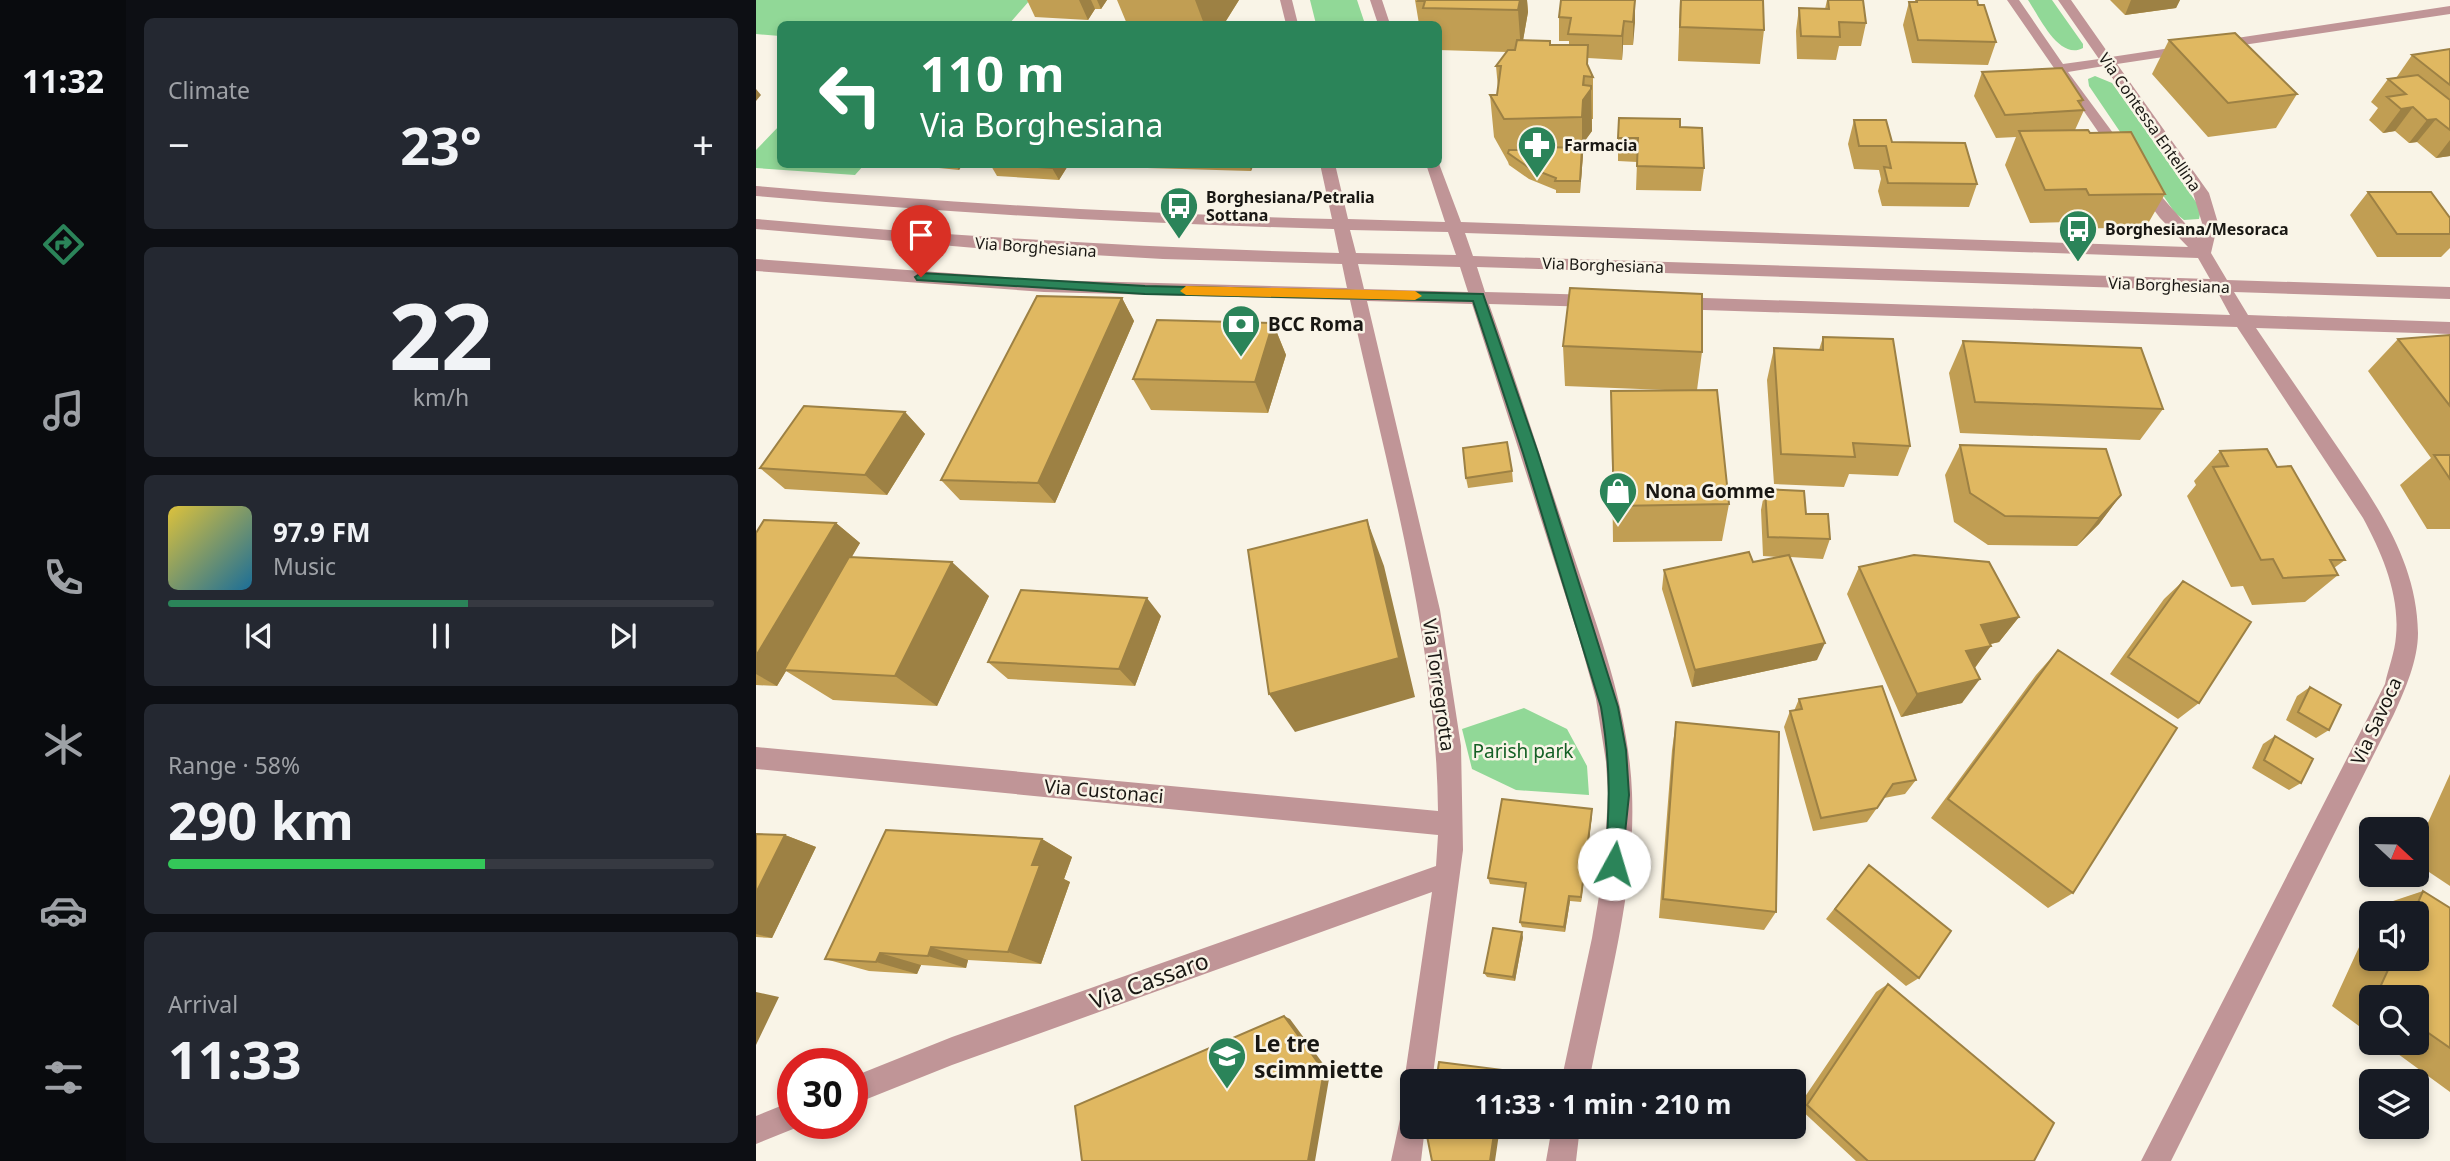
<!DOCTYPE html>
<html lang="en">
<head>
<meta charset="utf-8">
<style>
  body { margin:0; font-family:"Noto Sans",sans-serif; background:#242831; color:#f1f3f6; height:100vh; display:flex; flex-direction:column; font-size:26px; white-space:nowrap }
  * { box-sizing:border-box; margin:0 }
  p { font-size:23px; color:#9ea1a6 }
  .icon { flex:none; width:38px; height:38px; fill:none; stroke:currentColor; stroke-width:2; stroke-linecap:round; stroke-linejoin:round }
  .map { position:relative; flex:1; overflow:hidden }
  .panel { display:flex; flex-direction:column; gap:18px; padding:18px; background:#0d0f14; width:630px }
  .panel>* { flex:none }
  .hud { position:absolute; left:21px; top:21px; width:665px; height:147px; border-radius:10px; box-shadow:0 4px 10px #0003; background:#2b8459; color:#fff; overflow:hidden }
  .needle { width:46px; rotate:112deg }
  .buttons { position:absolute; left:1603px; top:817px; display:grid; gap:14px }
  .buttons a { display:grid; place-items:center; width:70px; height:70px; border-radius:10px; background:#171b24; box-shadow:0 4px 10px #0003; font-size:35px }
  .speed { position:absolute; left:21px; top:1048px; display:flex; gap:14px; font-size:35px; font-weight:700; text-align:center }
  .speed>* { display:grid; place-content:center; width:91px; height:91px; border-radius:50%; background:#171b24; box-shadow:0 4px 10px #0003; line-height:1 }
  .speed .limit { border:10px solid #d22; background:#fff; color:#111 }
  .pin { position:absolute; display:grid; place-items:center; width:60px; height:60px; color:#fff; margin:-72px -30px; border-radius:50% 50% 50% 0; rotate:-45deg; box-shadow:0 0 7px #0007 }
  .pin .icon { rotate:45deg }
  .me { position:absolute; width:77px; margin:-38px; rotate:6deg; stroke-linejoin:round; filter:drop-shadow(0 0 5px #0008) }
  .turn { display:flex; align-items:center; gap:24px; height:147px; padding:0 28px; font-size:32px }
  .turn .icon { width:91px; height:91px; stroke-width:2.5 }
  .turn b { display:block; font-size:49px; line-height:60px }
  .big { font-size:52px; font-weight:700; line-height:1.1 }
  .panel .card { flex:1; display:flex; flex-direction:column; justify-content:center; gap:10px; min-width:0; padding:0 24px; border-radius:10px; background:#242831 }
  .panel .dial { align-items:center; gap:0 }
  .dial b { font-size:91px; line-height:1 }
  .song { display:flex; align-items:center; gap:21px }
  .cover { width:84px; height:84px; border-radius:10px; background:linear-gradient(135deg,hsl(50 70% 55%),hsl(200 70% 35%)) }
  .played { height:7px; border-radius:4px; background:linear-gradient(90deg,#2b8459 55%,#363941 55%) }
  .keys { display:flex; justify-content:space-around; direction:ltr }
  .heat { display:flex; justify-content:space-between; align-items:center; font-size:38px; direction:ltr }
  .charge { height:10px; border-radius:5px; background:linear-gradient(90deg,#34c759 58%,#363941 0) }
  .trip { position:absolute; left:644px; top:1069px; width:406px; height:70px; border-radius:10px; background:#171b24; box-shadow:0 4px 10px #0003; font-weight:700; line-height:70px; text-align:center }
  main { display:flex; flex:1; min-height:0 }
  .tab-bar { display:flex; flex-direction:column; width:126px; justify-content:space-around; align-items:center; background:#090b0e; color:#9ea1a6 }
  .tab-bar .icon { width:49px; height:49px }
  .tab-bar .current { color:#2b8459 }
  .tab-bar b { font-size:32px; color:#f1f3f6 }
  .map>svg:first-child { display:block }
  .green { fill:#91d897 }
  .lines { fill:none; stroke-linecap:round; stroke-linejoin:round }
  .minor { fill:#c09597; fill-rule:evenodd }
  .wall { fill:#c19e53 }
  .shaded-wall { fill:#9d8144 }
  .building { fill:#e0b861; stroke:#9d8144; stroke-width:2 }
  .route { fill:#2b8459; stroke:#1c563a; stroke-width:2 }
  .slow { fill:#f59e0b }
  .labels { text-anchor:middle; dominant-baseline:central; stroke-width:5; stroke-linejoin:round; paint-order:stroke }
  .far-street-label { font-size:16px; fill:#191713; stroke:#f9f4e7 }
  .far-poi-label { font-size:16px; font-weight:bold; fill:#191713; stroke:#f9f4e7; text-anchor:start }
  .poi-label { font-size:19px; font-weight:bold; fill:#191713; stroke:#f9f4e7; text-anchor:start }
  .street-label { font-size:19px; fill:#191713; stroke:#f9f4e7 }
  .park-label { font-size:19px; fill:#156025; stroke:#f9f4e7 }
  .near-street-label { font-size:23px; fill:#191713; stroke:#f9f4e7 }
  .near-poi-label { font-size:23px; font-weight:bold; fill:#191713; stroke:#f9f4e7; text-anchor:start }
</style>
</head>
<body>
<main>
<nav class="tab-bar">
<b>11:32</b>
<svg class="icon current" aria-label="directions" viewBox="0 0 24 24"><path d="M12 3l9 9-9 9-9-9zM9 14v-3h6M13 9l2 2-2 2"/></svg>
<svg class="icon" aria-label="music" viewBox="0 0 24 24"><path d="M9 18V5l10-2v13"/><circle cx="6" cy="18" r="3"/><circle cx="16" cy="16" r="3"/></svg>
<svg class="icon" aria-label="phone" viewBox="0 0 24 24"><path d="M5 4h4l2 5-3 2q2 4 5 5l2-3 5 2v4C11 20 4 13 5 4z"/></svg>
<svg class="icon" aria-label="climate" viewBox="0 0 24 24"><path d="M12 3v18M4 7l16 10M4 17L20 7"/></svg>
<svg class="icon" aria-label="car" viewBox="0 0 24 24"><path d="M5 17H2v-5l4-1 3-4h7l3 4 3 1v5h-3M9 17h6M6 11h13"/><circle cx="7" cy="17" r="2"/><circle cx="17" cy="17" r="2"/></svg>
<svg class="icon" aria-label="filters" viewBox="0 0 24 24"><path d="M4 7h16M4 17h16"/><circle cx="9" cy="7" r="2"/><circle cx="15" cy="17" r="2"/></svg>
</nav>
<section class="panel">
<div class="card"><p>Climate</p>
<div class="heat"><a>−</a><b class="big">23°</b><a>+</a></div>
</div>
<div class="card dial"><b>22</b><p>km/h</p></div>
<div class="card">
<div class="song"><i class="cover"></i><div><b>97.9 FM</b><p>Music</p></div></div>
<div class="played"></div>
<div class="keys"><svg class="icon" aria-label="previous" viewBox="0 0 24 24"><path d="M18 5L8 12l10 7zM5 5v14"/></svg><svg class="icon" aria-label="pause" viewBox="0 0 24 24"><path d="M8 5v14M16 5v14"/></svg><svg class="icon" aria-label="next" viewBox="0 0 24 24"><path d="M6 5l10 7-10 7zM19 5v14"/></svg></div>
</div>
<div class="card"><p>Range · 58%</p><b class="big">290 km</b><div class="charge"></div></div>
<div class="card"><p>Arrival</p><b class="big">11:33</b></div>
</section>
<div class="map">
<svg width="1694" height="1161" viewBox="0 0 1694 1161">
  <rect width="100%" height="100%" fill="#f9f4e7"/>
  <path class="green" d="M0,0H274L253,24H24V36L0,34Z
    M554,0H601L609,24H560Z
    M1272,0H1296L1327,44V48C1303,61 1283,16 1272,0Z
    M1339,76L1356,83L1445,209L1443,219L1428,220L1419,213L1333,86L1332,79Z
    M24,125V164L108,165L99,175L0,168V150Z
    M768,708L811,729L831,766L833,795L760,790L716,769L706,729Z"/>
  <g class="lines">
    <path class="minor" d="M524,0H536L542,24H530Z
      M614,0H626L634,24H622Z
      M1251,0H1263L1307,64L1343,59L1302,0H1315L1355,57L1694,6V14L1361,64L1453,193L1462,223L1455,253L1471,280L1694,287V299L1478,292L1492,315L1694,322V334L1500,328C1526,366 1552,404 1578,442C1618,501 1661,559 1662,633C1662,660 1649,690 1638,714L1415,1161H1385L1629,684C1632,669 1639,652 1640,636C1644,595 1626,553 1607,518L1481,327L918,309L909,303L918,297L1474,315L1461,291L721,267L729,292L840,295L849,301L840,307L733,304C762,386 788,469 816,551C842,630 873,709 876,793C880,890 851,987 833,1082H805L836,938L848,866L852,794L850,762L840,699L823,638L716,304L611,301L684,610L705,746L707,850L676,1082H656V1094L652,1092L648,1082L676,892L196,1065L96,1105V1077L196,1037L680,866L682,835L0,769V747L682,811C680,637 631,469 594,300L288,292L0,271V259L288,280L591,288L586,264L407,259L231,249L0,229V219C196,236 387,248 583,253L578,229C385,224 193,213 0,196V186C192,203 383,214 576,219L564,164H579L592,219L689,222L670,164H682V161L705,222L1432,247L1404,218L1377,182L1385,177L1390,179L1442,238L1446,223L1437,193L1348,66L1312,72L1374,156L1366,161L1361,159ZM594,230L692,232L700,255L600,253ZM709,233L1442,258L1454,279L717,256ZM602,264L704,267L712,292L608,289Z
      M37,1101V1124L47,1125L0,1144V1116Z
      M656,1106V1127H669L665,1161H635L646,1110Z
      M796,1127H824L820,1161H790Z"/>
  </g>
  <path class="wall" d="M271,0H351L345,9H339L332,20L279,17Z
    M361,0H483L468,24H371Z
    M659,0H771L772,12L767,40L794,45H813V41H803V17L879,0L877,45H867L866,60L832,58V66L837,77V119H836V131L828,142L824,193H800V190L773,179L753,165L752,162L738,137L734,95H741L742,88L740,66L751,52L682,50V24H663Z
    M924,0H1007L1008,30L1004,64L922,61Z
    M1071,0H1107L1110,23L1105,46H1083L1080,60L1041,59L1040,31L1043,8L1069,9Z
    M1159,0H1221L1240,42L1232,65L1156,63L1147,25L1153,2H1159Z
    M1354,0H1424L1420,8L1369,15Z
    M1413,40L1541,94L1520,128L1452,137L1396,74Z
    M1694,49V156L1680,158L1661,142L1653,143L1639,131L1627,133L1613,120L1622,108L1615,102L1632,79L1640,78L1656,55Z
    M1226,72L1327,100L1325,105L1328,110L1319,130L1334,133L1409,194L1390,227L1316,229L1313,222L1274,223L1249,165L1260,137L1240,138L1218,96Z
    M1098,120L1136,142L1221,184L1213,207L1126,206L1122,191L1125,179L1123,170L1098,169L1092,144Z
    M924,127L948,168L945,191L880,190L881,162L862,161V138Z
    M143,164H207L203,170Z
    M234,164H313L303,180L241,176Z
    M390,164H498L495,171L391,168Z
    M1612,192L1694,218V248L1685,257H1621L1594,215Z
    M366,298L378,321L299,503L204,500L185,480Z
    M517,323L530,355L512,413L395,410L377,379Z
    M1694,335V529H1671L1644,485L1675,458L1612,371L1642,339Z
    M1067,337L1154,446L1142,476L1093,474L1088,487L1018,484L1011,380L1018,348L1063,350Z
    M1207,341L1407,409L1384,440L1204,433L1193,373Z
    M807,346L946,352L941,390L973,504L966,541L857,542L855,391L909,390L809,386Z
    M149,412L169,434L131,495L29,489L4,468Z
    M1204,445L1365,495L1343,524L1321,546L1232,545L1198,522L1189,475Z
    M1464,451L1521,467L1589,560L1578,568L1582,575L1549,602L1496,605L1487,586L1475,587L1431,496L1440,485L1438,481Z
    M756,471L757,482L712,488L710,478Z
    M1009,489L1050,514L1074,539L1067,559L1034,557L1061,660L936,687L906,589L908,570L997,562L1022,557L1007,556L1005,510Z
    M80,523L104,543L95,557L233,596L181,706L77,700L30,671L21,686L0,685V533Z
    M1103,567L1263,617L1243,642L1235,644L1219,668L1206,703L1145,717L1091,594Z
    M1427,581L1443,703L1422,719L1354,674L1408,599Z
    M405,616L379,686L252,679L232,662Z
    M1302,650L1317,893L1292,908L1175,818L1280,675Z
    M1554,687L1573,730L1560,738L1530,720L1541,696Z
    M1043,699L1160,780L1149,794L1128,798L1111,822L1057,831L1028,727L1034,711H1038Z
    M920,722L1020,912L1008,930L903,918L916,750Z
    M1519,736L1545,783L1533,790L1496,768L1507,744Z
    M1694,774V886L1661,864V847Z
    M836,809V815L825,902L814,901L809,932L766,927L764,922L769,888L734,884L732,878Z
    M0,834L29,835L60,847L16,938L0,937Z
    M286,839L316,857L308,879L314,882L285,964L212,960L210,968L165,965L161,974L113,971L69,959Z
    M1113,865L1163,978L1150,986L1070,919Z
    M1667,891L1694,908V1092L1627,1043H1661V998H1615V1035L1576,1006L1615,921V959H1661V914H1619L1622,906Z
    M767,937L759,981L731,977L728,973Z
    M1132,984L1278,1161H1100L1042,1107L1120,992Z"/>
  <path class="shaded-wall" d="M323,0H335L339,9L332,20Z
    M341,0H351L345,9Z
    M439,0H483L468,24H448Z
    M764,0H771L772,12L765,52L762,10Z
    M879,0V23L877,45V22Z
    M1375,0H1424L1420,8L1369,15Z
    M868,21L867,45L866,60V36Z
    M828,76L829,98L835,89L836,131L828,142L824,193L826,148V117Z
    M0,89L5,95L0,101Z
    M1657,107L1639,131L1627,133L1645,109Z
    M1680,119L1661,142L1653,143L1671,120Z
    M1694,140V156L1680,158Z
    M199,164H207L203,170Z
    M299,164H313L303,180L296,168Z
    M493,164H498L495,171Z
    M366,298L378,321L299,503L282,483Z
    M517,323L530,355L512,413L499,382Z
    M149,412L169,434L131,495L109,475Z
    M1365,495L1343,524L1321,546L1343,518Z
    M611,520L628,566L659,697L539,732L513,694Z
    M80,523L104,543L30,670H28L30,671L21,686L0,674V656Z
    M196,562L233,596L181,706L139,676Z
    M391,598L405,616L379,686L363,669Z
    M1263,617L1243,642L1207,650L1225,625Z
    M1069,643L1061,660L936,687L939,670Z
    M1235,646L1217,670L1210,651Z
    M1224,679L1206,703L1145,717L1161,694Z
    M836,809V815L825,902V897Z
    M29,835L60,847L16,938L0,934V893Z
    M286,839L316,857L308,879L314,882L285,964L252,952L276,865Z
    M813,896L814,901L809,932L808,927Z
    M766,932L767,937L759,981L757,977Z
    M175,947L212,960L210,968L172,956Z
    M124,953L165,965L161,974L120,962Z
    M0,992L23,997L0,1045Z
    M528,1016L534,1019L574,1073L559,1161H552Z
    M747,1070L751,1074L750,1082H745Z
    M739,1127H744L739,1161H734Z"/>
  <path class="building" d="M663,0H764L762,10L667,8L669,1H662Z
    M805,0H879L877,22L868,21L866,36L812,34L815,18L803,17Z
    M925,0H1007L1008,30L924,27Z
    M1072,0H1107L1110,23L1083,22L1084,37L1045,36L1043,8L1073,9Z
    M1161,0H1221L1222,5H1228L1240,42L1162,40L1153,2H1161Z
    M1479,33L1541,94L1472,103L1413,40Z
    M761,40L794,41V45H832L831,64L837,77L828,76L827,85L835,86V89L827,100L826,117L748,119L734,95H741L745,66H740L752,50H759Z
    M1694,49V85L1656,55Z
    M1306,68L1327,100L1322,101L1328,110L1249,115L1226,72Z
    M1662,75L1694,100V130L1680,119L1671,120L1657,107L1645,109L1631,97L1650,94L1632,79Z
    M863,118L924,119V127L946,128L948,168L881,166L882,138H862Z
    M1098,120H1130L1136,142L1209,143L1221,184L1132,183L1128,167L1135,168L1130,146H1103Z
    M1332,130L1334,133L1375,132L1409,194L1333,195L1330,189L1289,190L1263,131Z
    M788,147L826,148L824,181H799L800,178L772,167L752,153L753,150H787Z
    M239,164H299L296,168Z
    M1612,192H1675L1694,218V234H1641Z
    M814,288L946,294V352L807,346Z
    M281,296L366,298L282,483L185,480Z
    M401,320L517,323L499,382L377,379Z
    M1694,335V406L1642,339Z
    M1067,337L1137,339L1154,446L1097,443L1099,457L1025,454L1018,348L1067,350Z
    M1207,341L1385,348L1407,409L1219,402Z
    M961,390L973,504L858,506L855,391Z
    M48,406L149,412L109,475L4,468Z
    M751,442L756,471L710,478L707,448Z
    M1204,445L1350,449L1365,495L1343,518L1249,516L1214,493Z
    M1511,449L1521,467L1535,466L1589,560H1574L1582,575L1527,578L1517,559L1505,560L1457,467L1472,466L1464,451Z
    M1678,455H1694V479Z
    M1009,489L1048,491L1050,514H1072L1074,539L1012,537Z
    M8,520L80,523L0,656V533Z
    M611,520L643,658L513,694L492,550Z
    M993,552L997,562L1033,555L1069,643L939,670L908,570Z
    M1158,555L1233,562L1263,617L1225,625L1235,646L1210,651L1224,679L1161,694L1103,567Z
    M93,557L196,562L139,676L28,670Z
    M1427,581L1495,622L1443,703L1372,657Z
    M265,590L391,598L363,669L232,662Z
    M1302,650L1421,728L1317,893L1192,799Z
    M1126,686L1160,780L1137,784L1121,808L1065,818L1034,711L1046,709L1043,699Z
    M1554,687L1585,705L1573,730L1542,712Z
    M920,722L1023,732L1020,912L907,899Z
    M1519,736L1557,759L1545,783L1508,760Z
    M746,799L836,809L825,897L813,896L808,927L764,922L770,883L732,878Z
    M130,830L286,839L276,865H284L252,952L175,947L172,956L124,953L120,962L69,959Z
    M0,834L29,835L0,893Z
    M1113,865L1195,931L1163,978L1079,909Z
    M1667,891L1694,908V1048L1661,1025V998H1622L1620,996L1637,959H1661V914H1657Z
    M737,928L766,932L757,977L728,973Z
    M1132,984L1298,1123L1278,1161H1112L1051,1105Z
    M528,1016L568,1071L552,1161H326L319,1106Z
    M683,1062L747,1070L745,1082H680Z
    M671,1127H739L734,1161H676L670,1131Z"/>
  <path class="route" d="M165,273L389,286L727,294L782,453L862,707L870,750L873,795L865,871L858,874L851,871L849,864C854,806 855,766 845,707L767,453L717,301L389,294L161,280L159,277Z"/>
  <path class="slow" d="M430,286L659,291L666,296L659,300L430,295L424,291Z"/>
  <defs>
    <g id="pharmacy-pin" transform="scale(2.0125)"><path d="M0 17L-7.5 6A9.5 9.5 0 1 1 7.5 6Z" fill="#2b8459" stroke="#f9f4e7"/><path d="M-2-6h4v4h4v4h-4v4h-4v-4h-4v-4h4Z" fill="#fff"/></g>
    <g id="bus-pin" transform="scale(2.0125)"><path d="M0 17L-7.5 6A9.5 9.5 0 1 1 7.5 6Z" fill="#2b8459" stroke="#f9f4e7"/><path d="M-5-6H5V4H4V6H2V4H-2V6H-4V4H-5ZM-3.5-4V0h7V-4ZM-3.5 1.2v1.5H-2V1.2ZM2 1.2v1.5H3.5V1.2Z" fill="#fff"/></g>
    <g id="bank-pin" transform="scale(2.0125)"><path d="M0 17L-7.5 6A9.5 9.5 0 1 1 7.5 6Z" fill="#2b8459" stroke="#f9f4e7"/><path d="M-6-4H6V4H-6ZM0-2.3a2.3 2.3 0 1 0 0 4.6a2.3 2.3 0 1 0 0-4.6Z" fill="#fff"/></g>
    <g id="shop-pin" transform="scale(2.0125)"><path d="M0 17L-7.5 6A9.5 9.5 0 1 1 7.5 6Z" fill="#2b8459" stroke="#f9f4e7"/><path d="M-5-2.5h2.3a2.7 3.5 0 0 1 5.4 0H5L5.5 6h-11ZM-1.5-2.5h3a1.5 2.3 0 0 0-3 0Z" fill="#fff"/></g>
    <g id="school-pin" transform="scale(2.0125)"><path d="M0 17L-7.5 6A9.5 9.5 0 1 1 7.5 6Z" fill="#2b8459" stroke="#f9f4e7"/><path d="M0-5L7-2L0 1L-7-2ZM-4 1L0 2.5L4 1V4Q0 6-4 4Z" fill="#fff"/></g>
  </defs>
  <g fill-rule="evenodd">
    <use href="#pharmacy-pin" x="781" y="145"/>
    <use href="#bus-pin" x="423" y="206"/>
    <use href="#bus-pin" x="1322" y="229"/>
    <use href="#bank-pin" x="485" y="324"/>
    <use href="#shop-pin" x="862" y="491"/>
    <use href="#school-pin" x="471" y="1056"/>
  </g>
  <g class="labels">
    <g class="far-street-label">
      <text transform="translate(1394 122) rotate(55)">Via Contessa Entellina</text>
      <text transform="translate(280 247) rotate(4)">Via Borghesiana</text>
      <text transform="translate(847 265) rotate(2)">Via Borghesiana</text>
      <text transform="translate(1413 285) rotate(2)">Via Borghesiana</text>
    </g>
    <g class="far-poi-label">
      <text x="808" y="145">Farmacia</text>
      <text x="450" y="197">Borghesiana/Petralia<tspan x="450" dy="18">Sottana</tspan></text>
      <text x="1349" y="229">Borghesiana/Mesoraca</text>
    </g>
    <g class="poi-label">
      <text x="512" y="324">BCC Roma</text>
      <text x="889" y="491">Nona Gomme</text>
    </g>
    <g class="street-label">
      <text transform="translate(683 685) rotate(82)">Via Torregrotta</text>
      <text transform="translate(1620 721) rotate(-65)">Via Savoca</text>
      <text transform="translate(348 791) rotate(5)">Via Custonaci</text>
    </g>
    <g class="park-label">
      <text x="767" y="751">Parish park</text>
    </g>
    <g class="near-street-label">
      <text transform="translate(393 980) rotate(-20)">Via Cassaro</text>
    </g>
    <g class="near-poi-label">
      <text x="498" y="1043">Le tre<tspan x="498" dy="26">scimmiette</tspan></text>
    </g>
  </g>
</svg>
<div class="buttons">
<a><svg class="needle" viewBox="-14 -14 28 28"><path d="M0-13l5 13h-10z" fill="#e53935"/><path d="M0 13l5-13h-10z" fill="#9ea1a6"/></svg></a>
<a><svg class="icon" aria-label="sound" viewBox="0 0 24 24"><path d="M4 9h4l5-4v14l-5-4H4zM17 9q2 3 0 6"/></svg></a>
<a><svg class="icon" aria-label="search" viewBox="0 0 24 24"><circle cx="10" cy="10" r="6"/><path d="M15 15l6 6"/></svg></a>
<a><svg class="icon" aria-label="layers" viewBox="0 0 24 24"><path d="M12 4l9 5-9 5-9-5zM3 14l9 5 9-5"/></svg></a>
</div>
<div class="speed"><div class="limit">30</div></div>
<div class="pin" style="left:165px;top:277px;background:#d93025"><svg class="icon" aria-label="arrive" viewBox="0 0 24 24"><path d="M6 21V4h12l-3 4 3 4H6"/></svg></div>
<svg class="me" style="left:858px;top:864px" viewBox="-20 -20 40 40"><circle r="19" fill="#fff"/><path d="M0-13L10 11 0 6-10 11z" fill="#2b8459"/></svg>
<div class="trip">11:33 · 1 min · 210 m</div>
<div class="hud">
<div class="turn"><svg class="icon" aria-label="left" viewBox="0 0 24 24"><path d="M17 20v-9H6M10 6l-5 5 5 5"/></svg><div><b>110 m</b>Via Borghesiana</div></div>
</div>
</div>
</main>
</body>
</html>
